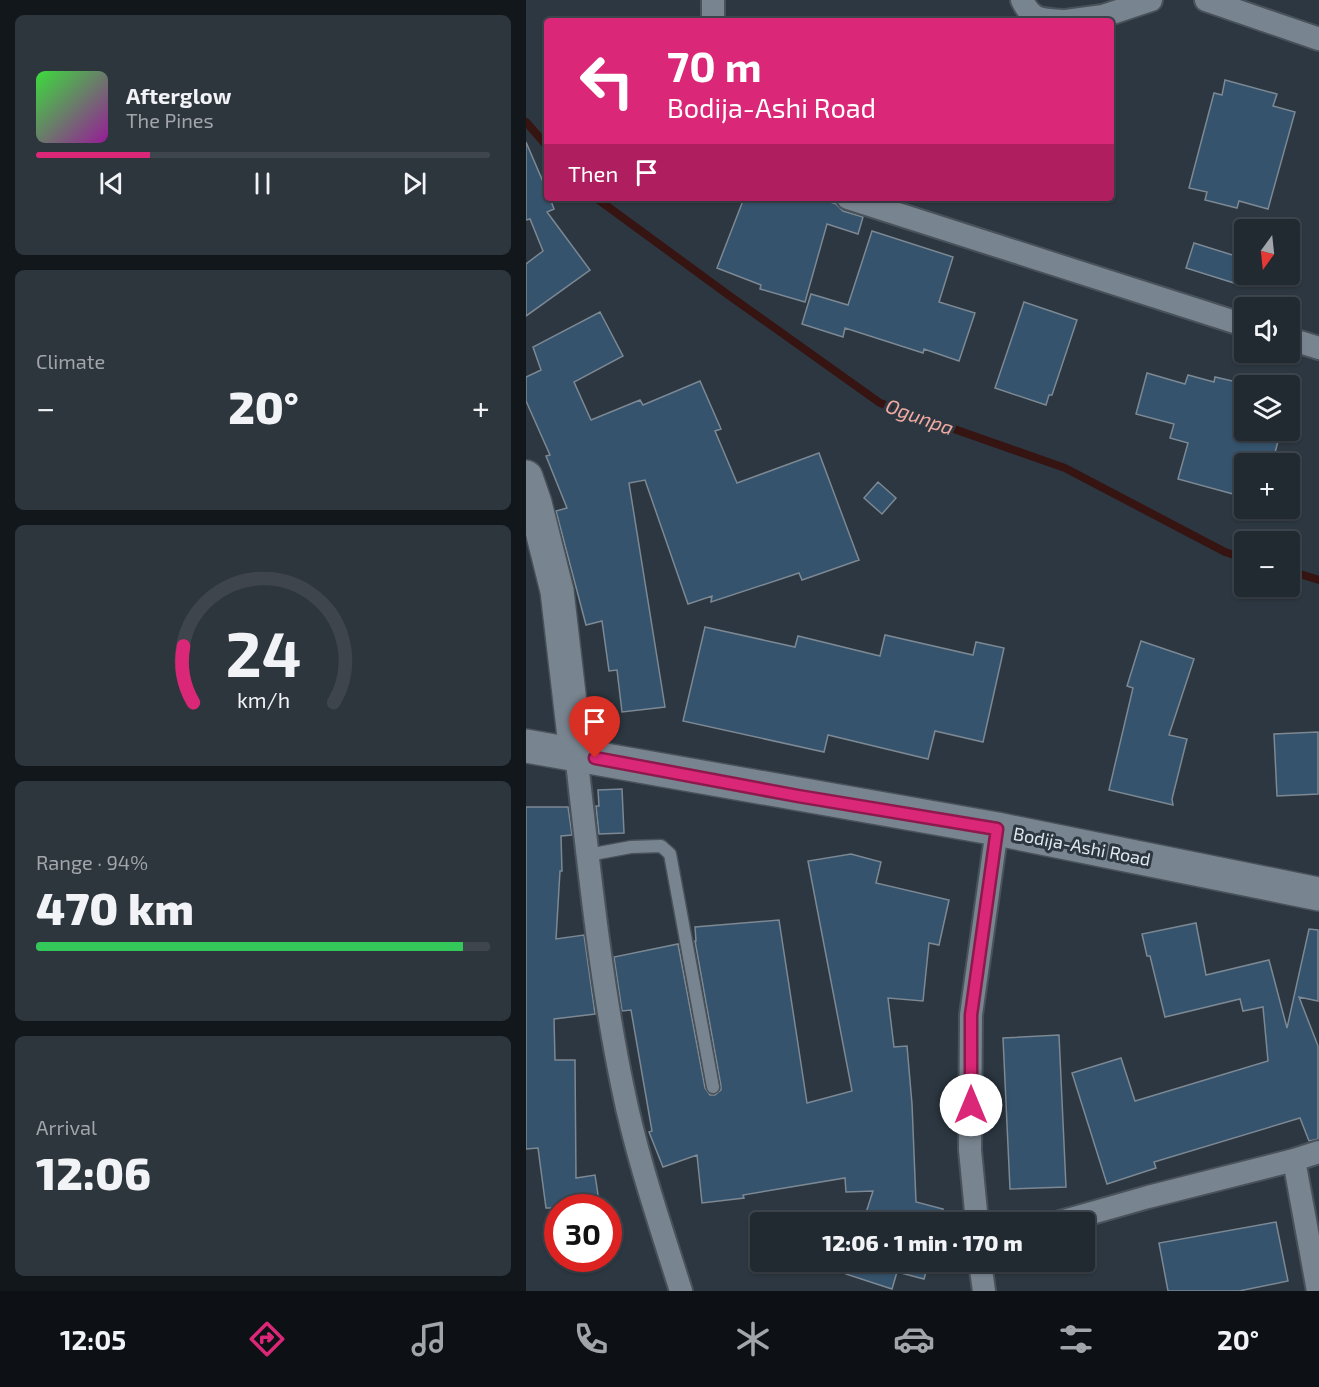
<!DOCTYPE html>
<html lang="en">
<head>
<meta charset="utf-8">
<style>
  body { margin:0; font-family:"Exo 2",sans-serif; background:#2d353d; color:#f1f3f6; height:100vh; display:flex; flex-direction:column; font-size:22px; white-space:nowrap }
  * { box-sizing:border-box; margin:0 }
  p { font-size:20px; color:#a2a6ab }
  .icon { flex:none; width:33px; height:33px; fill:none; stroke:currentColor; stroke-width:2; stroke-linecap:round; stroke-linejoin:round }
  .map { position:relative; flex:1; overflow:hidden }
  .details { display:flex; flex-direction:column; gap:15px; padding:15px; background:#12171b; width:526px }
  .details>* { flex:none }
  .guide { position:absolute; left:18px; top:18px; width:570px; height:183px; border-radius:6px; box-shadow:0 2px 4px #0004,0 0 0 2px #3e454d; background:#db2777; color:#fff; overflow:hidden }
  .needle { width:39px; rotate:195deg }
  .controls { position:absolute; left:708px; top:219px; display:grid; gap:12px }
  .controls a { display:grid; place-items:center; width:66px; height:66px; border-radius:6px; background:#212931; box-shadow:0 2px 4px #0004,0 0 0 2px #3e454d; font-size:30px }
  .speed { position:absolute; left:18px; top:1194px; display:flex; gap:12px; font-size:30px; font-weight:700; text-align:center }
  .speed>* { display:grid; place-content:center; width:78px; height:78px; border-radius:50%; background:#212931; box-shadow:0 2px 4px #0004,0 0 0 2px #3e454d; line-height:1 }
  .speed .limit { border:9px solid #d22; background:#fff; color:#111 }
  .pin { position:absolute; display:grid; place-items:center; width:51px; height:51px; color:#fff; margin:-62px -26px; border-radius:50% 50% 50% 0; rotate:-45deg; box-shadow:0 0 6px #0007 }
  .pin .icon { rotate:45deg }
  .me { position:absolute; width:66px; margin:-33px; rotate:0deg; stroke-linejoin:round; filter:drop-shadow(0 0 4px #0008) }
  .turn { display:flex; align-items:center; gap:21px; height:126px; padding:0 24px; font-size:27px }
  .turn .icon { width:78px; height:78px; stroke-width:2.5 }
  .turn b { display:block; font-size:42px; line-height:51px }
  .then { display:flex; align-items:center; height:57px; padding:0 24px; background:#0003; gap:12px; font-size:22px }
  .big { font-size:45px; font-weight:800; line-height:1.1 }
  .details .tile { flex:1; display:flex; flex-direction:column; justify-content:center; gap:9px; min-width:0; padding:0 21px; border-radius:9px; background:#2d353d }
  .details .dial { align-items:center; gap:0 }
  .dial svg { height:156px; overflow:visible; fill:none; stroke:#3e454d; stroke-width:7; stroke-linecap:round; text-anchor:middle }
  .dial text { fill:#f1f3f6; stroke:none }
  .song { display:flex; align-items:center; gap:18px }
  .cover { width:72px; height:72px; border-radius:9px; background:linear-gradient(135deg,hsl(120 70% 55%),hsl(300 70% 35%)) }
  .played { height:6px; border-radius:3px; background:linear-gradient(90deg,#db2777 25%,#3e454d 25%) }
  .keys { display:flex; justify-content:space-around; direction:ltr }
  .heat { display:flex; justify-content:space-between; align-items:center; font-size:33px; direction:ltr }
  .charge { height:9px; border-radius:4px; background:linear-gradient(90deg,#34c759 94%,#3e454d 0) }
  .trip { position:absolute; left:224px; top:1212px; width:345px; height:60px; border-radius:6px; background:#212931; box-shadow:0 2px 4px #0004,0 0 0 2px #3e454d; font-weight:800; line-height:60px; text-align:center }
  .tabs { display:flex; height:96px; justify-content:space-around; align-items:center; background:#0d1014; color:#a2a6ab }
  .tabs .icon { width:42px; height:42px }
  .tabs .selected { color:#db2777 }
  .tabs b { font-size:27px; color:#f1f3f6 }
  main { display:flex; flex:1; min-height:0 }
  .map>svg:first-child { display:block }
  .lines { fill:none; stroke-linecap:round; stroke-linejoin:round }
  .stream { stroke:#361411; stroke-width:8 }
  .building { fill:#35536c; stroke:#7c8893; stroke-width:1.5 }
  .lane-casing { stroke:#49525a; stroke-width:15 }
  .street-casing { stroke:#49525a; stroke-width:26 }
  .secondary-casing { stroke:#49525a; stroke-width:36 }
  .lane { stroke:#78848f; stroke-width:12 }
  .street { stroke:#78848f; stroke-width:22 }
  .secondary { stroke:#78848f; stroke-width:33 }
  .route-casing { stroke:#8e194d; stroke-width:15 }
  .route { stroke:#db2777; stroke-width:10 }
  .labels { text-anchor:middle; dominant-baseline:central; stroke-width:6; stroke-linejoin:round; paint-order:stroke }
  .street-label { font-size:18px; fill:#e0e7ed; stroke:#2c3741 }
  .water-label { font-size:20px; font-style:italic; fill:#f0aaa0; stroke:#2c3741 }
</style>
</head>
<body>
<main>
<section class="details">
<div class="tile">
<div class="song"><i class="cover"></i><div><b>Afterglow</b><p>The Pines</p></div></div>
<div class="played"></div>
<div class="keys"><svg class="icon" aria-label="previous" viewBox="0 0 24 24"><path d="M18 5L8 12l10 7zM5 5v14"/></svg><svg class="icon" aria-label="pause" viewBox="0 0 24 24"><path d="M8 5v14M16 5v14"/></svg><svg class="icon" aria-label="next" viewBox="0 0 24 24"><path d="M6 5l10 7-10 7zM19 5v14"/></svg></div>
</div>
<div class="tile"><p>Climate</p>
<div class="heat"><a>−</a><b class="big">20°</b><a>+</a></div>
</div>
<div class="tile dial"><svg viewBox="0 0 100 80">
<path d="M14 69A42 42 0 1 1 86 69"/>
<path d="M14 69A42 42 0 0 1 9 40" stroke="#db2777"/>
<text x="50" y="56" font-size="32" font-weight="700">24</text>
<text x="50" y="72" font-size="11">km/h</text>
</svg></div>
<div class="tile"><p>Range · 94%</p><b class="big">470 km</b><div class="charge"></div></div>
<div class="tile"><p>Arrival</p><b class="big">12:06</b></div>
</section>
<div class="map">
<svg width="793" height="1291" viewBox="0 0 793 1291">
  <rect width="100%" height="100%" fill="#2c3741"/>
  <g class="lines">
    <path class="stream" d="M0,122L21,146
      M70,198L201,294L354,403L539,468L699,552L718,558
      M764,571L793,580"/>
  </g>
  <path class="building" d="M699,80L751,94L747,106L769,112L742,209L713,201L711,208L679,200L681,192L663,188L688,93L696,95Z
    M0,142L21,191V198H24L28,209L21,212L64,270L0,316V264L17,251L4,219L0,220Z
    M218,198H292L310,204L317,211L337,217L332,234L301,224L279,302L234,289L235,285L191,268Z
    M346,231L427,257L413,302L449,313L433,361L398,349L397,353L319,328L317,337L276,324L285,294L322,305Z
    M668,243L716,258L708,283L660,268Z
    M498,302L551,320L526,395H523L520,405L469,388Z
    M74,312L97,356L48,382L65,420L114,400L117,405L174,381L195,429L189,431L211,483L293,453L333,560L276,580L273,573L185,602L186,596L162,604L119,480L103,483L139,707L96,712L91,670L83,671L76,621L60,625L30,511L41,508L20,456L24,455L0,401V377L15,370L7,347Z
    M621,373L659,384L662,375L688,382L689,377L711,382L709,391L718,394V430H755L746,464H718V497L652,479L662,443L644,438L648,424L610,414Z
    M352,482L370,498L356,514L338,498Z
    M179,627L269,647L272,636L354,656L359,635L447,655L450,642L478,648L457,742L409,731L402,759L302,735L298,752L157,721Z
    M615,641L668,659L643,735L661,739L646,799L647,805L583,790L607,688L601,686Z
    M792,732V794L751,796L748,734Z
    M96,789L98,833L73,834L70,806H73L72,790Z
    M0,807H42L46,835L35,836L36,871H34L30,939L58,935L69,1014L28,1019L29,1060H49L50,1178L69,1175L74,1208H20L12,1148L0,1149Z
    M325,854L355,862L350,883L423,900L413,945L403,943L397,1001L362,998L368,1047L381,1046L386,1104L390,1202L417,1209L413,1222H337L347,1191L320,1192L319,1178L217,1195L218,1198L176,1203L171,1155L137,1167L123,1132L126,1131L105,1010L96,1011L88,957L152,944L179,1088L184,1095H189L195,1090V1086L169,941H170L169,927L253,920L281,1103L326,1091L282,861Z
    M670,923L680,975L743,960L761,1028L783,929L792,930V1001L773,997L792,1046V1139L783,1141L774,1118L628,1162L630,1168L581,1184L546,1073L595,1058L609,1101L742,1061L737,1007L717,1011L714,999L639,1017L624,956H621L616,934Z
    M533,1035L540,1187L484,1189L477,1038Z
    M750,1222L762,1281L713,1291H642L633,1243Z
    M325,1262H403L398,1279L371,1272L366,1289L320,1274Z"/>
  <g class="lines">
    <g class="lane-casing">
      <path id="lane" d="M62,855L105,847L135,846L144,854L187,1087"/>
    </g>
    <g class="street-casing">
      <path id="street" d="M187,0V21
        M496,0C506,21 515,19 536,21
        M680,0L793,39
        M540,21L577,16L625,0
        M322,198L718,325
        M764,339L793,348
        M50,754C63,866 74,979 97,1089C111,1158 134,1224 155,1291
        M768,1160L792,1291
        M451,1222L444,1150L445,1015L471,829
        M534,1222L622,1197L768,1160L793,1152
        M454,1262L458,1291"/>
    </g>
    <g class="secondary-casing">
      <path id="secondary" d="M0,477L9,503L31,591L50,754
        M0,746L471,829L793,894"/>
    </g>
    <use href="#lane" class="lane"/>
    <use href="#street" class="street"/>
    <use href="#secondary" class="secondary"/>
  </g>
  <g class="lines">
    <g class="route-casing">
      <path id="route" d="M69,758L272,796L471,829L445,1015V1105"/>
    </g>
    <use href="#route" class="route"/>
  </g>
  <g class="labels">
    <g class="street-label">
      <text transform="translate(556 846) rotate(11)">Bodija-Ashi Road</text>
    </g>
    <g class="water-label">
      <text transform="translate(394 416) rotate(20)">Ogunpa</text>
    </g>
  </g>
</svg>
<div class="controls">
<a><svg class="needle" viewBox="-14 -14 28 28"><path d="M0-13l5 13h-10z" fill="#e53935"/><path d="M0 13l5-13h-10z" fill="#a2a6ab"/></svg></a>
<a><svg class="icon" aria-label="sound" viewBox="0 0 24 24"><path d="M4 9h4l5-4v14l-5-4H4zM17 9q2 3 0 6"/></svg></a>
<a><svg class="icon" aria-label="layers" viewBox="0 0 24 24"><path d="M12 4l9 5-9 5-9-5zM3 14l9 5 9-5"/></svg></a>
<a>+</a>
<a>−</a>
</div>
<div class="speed"><div class="limit">30</div></div>
<div class="pin" style="left:69px;top:758px;background:#d93025"><svg class="icon" aria-label="arrive" viewBox="0 0 24 24"><path d="M6 21V4h12l-3 4 3 4H6"/></svg></div>
<svg class="me" style="left:445px;top:1105px" viewBox="-20 -20 40 40"><circle r="19" fill="#fff"/><path d="M0-13L10 11 0 6-10 11z" fill="#db2777"/></svg>
<div class="trip">12:06 · 1 min · 170 m</div>
<div class="guide">
<div class="turn"><svg class="icon" aria-label="left" viewBox="0 0 24 24"><path d="M17 20v-9H6M10 6l-5 5 5 5"/></svg><div><b>70 m</b>Bodija-Ashi Road</div></div>
<div class="then">Then<svg class="icon" aria-label="arrive" viewBox="0 0 24 24"><path d="M6 21V4h12l-3 4 3 4H6"/></svg></div>
</div>
</div>
</main>
<nav class="tabs">
<b>12:05</b>
<svg class="icon selected" aria-label="directions" viewBox="0 0 24 24"><path d="M12 3l9 9-9 9-9-9zM9 14v-3h6M13 9l2 2-2 2"/></svg>
<svg class="icon" aria-label="music" viewBox="0 0 24 24"><path d="M9 18V5l10-2v13"/><circle cx="6" cy="18" r="3"/><circle cx="16" cy="16" r="3"/></svg>
<svg class="icon" aria-label="phone" viewBox="0 0 24 24"><path d="M5 4h4l2 5-3 2q2 4 5 5l2-3 5 2v4C11 20 4 13 5 4z"/></svg>
<svg class="icon" aria-label="climate" viewBox="0 0 24 24"><path d="M12 3v18M4 7l16 10M4 17L20 7"/></svg>
<svg class="icon" aria-label="car" viewBox="0 0 24 24"><path d="M5 17H2v-5l4-1 3-4h7l3 4 3 1v5h-3M9 17h6M6 11h13"/><circle cx="7" cy="17" r="2"/><circle cx="17" cy="17" r="2"/></svg>
<svg class="icon" aria-label="filters" viewBox="0 0 24 24"><path d="M4 7h16M4 17h16"/><circle cx="9" cy="7" r="2"/><circle cx="15" cy="17" r="2"/></svg>
<b>20°</b>
</nav>
</body>
</html>
